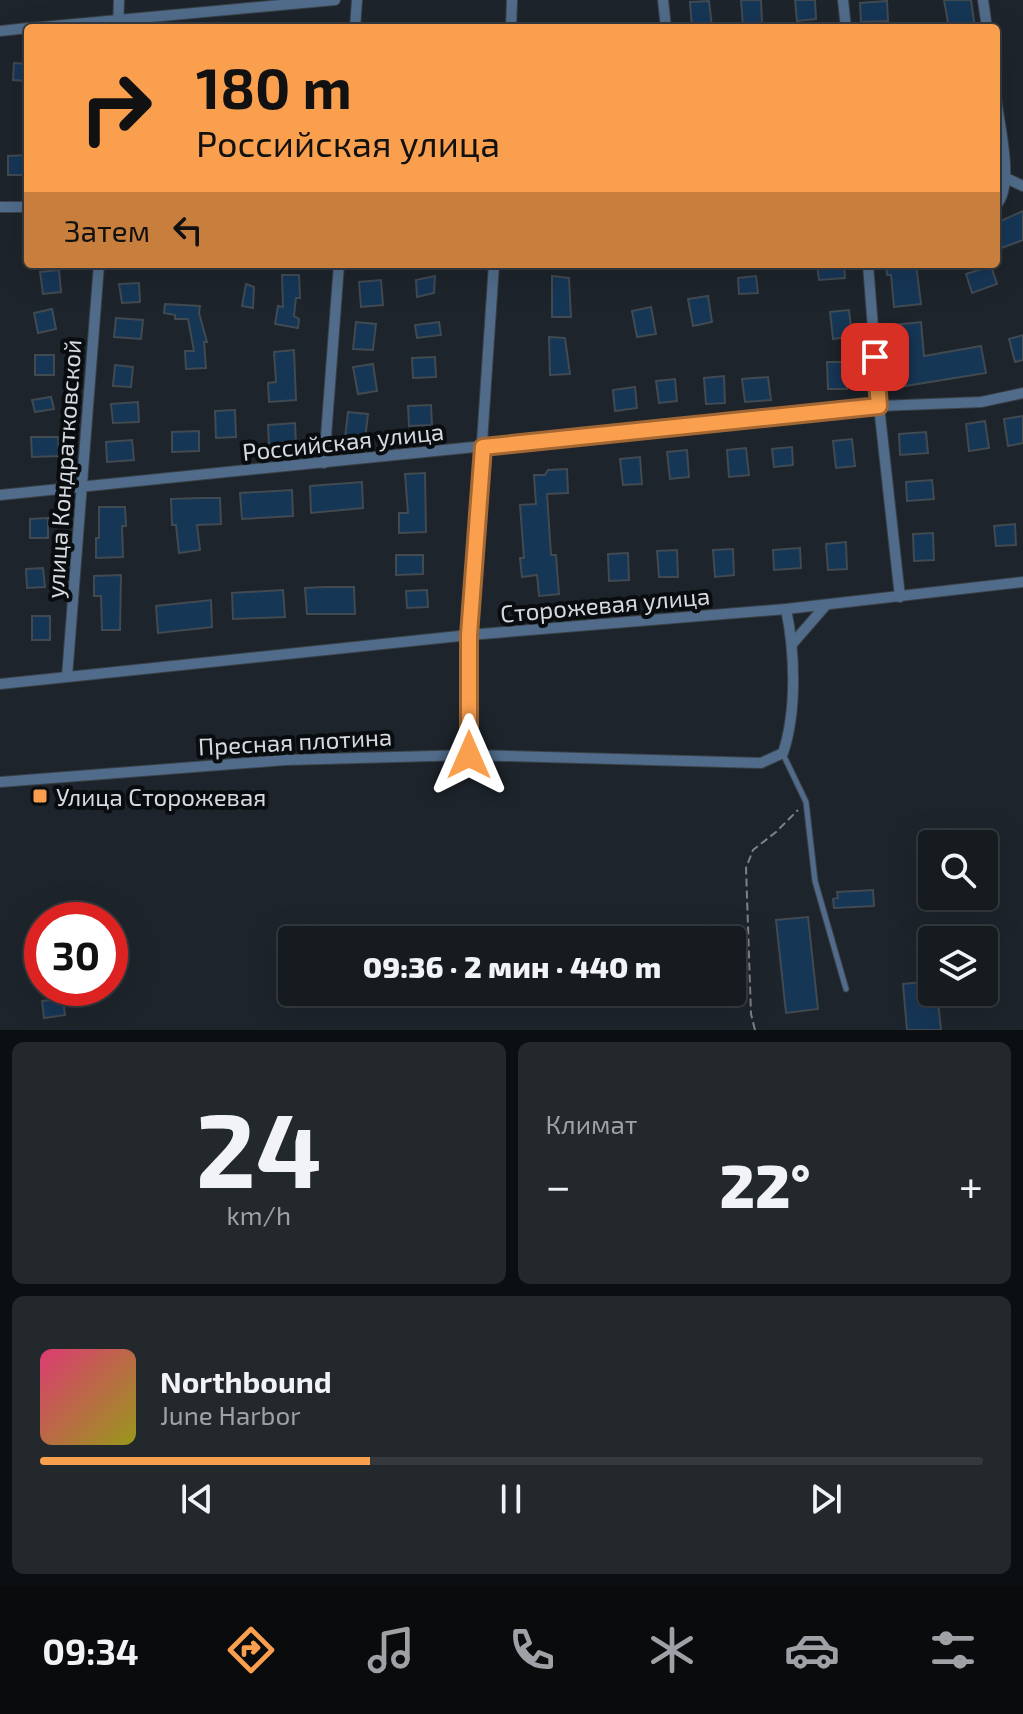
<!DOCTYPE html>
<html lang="ru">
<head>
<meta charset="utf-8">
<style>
  body { margin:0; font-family:"Exo 2",sans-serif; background:#23282d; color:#f1f3f6; height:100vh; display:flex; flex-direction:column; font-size:30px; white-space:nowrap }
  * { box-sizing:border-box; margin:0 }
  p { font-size:26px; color:#9ea1a5 }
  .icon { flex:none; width:44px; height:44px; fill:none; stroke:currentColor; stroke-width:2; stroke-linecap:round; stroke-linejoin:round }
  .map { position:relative; height:1030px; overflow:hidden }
  .details { display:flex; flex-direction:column; gap:12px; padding:12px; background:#0c0f12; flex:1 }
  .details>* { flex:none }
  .top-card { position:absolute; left:24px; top:24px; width:976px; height:244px; border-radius:8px; box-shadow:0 8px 32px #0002,0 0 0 2px #35393e; background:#fa9f4e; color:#111; overflow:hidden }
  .tools { position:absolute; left:918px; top:830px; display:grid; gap:16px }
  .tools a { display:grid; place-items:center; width:80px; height:80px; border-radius:8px; background:#161b20; box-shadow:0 8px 32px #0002,0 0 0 2px #35393e; font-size:40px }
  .speed { position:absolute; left:24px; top:902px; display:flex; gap:16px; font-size:40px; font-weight:700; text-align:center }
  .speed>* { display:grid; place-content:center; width:104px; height:104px; border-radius:50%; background:#161b20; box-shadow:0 8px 32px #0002,0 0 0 2px #35393e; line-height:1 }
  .speed .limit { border:12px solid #d22; background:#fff; color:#111 }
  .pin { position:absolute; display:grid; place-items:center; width:68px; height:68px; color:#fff; margin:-34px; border-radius:16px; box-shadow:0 4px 12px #0006 }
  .me { position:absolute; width:88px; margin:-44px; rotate:0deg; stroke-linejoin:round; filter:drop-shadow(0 0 6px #0008) }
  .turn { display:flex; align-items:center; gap:28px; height:168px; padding:0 40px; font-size:36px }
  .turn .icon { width:104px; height:104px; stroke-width:2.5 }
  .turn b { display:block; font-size:56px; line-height:68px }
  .then { display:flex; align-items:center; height:76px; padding:0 40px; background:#0003; gap:16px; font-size:30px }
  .big { font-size:60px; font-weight:800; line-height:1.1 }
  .details .card { flex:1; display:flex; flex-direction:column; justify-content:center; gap:12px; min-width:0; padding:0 28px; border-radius:12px; background:#23282d }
  .details .dial { align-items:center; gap:0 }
  .dial b { font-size:104px; line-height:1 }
  .song { display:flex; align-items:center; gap:24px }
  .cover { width:96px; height:96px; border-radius:12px; background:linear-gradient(135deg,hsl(340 70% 55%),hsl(60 70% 35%)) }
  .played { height:8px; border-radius:4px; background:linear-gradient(90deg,#fa9f4e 35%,#35393e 35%) }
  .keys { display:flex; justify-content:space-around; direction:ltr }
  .heat { display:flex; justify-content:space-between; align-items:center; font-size:44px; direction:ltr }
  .details .tiles { flex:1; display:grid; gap:12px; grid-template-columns:1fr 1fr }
  .card:last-child { grid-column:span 2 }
  .trip { position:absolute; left:278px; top:926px; width:468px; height:80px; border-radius:8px; background:#161b20; box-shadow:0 8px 32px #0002,0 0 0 2px #35393e; font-weight:800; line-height:80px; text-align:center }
  .menu { display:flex; height:128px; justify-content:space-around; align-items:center; background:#090b0d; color:#9ea1a5 }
  .menu .icon { width:56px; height:56px }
  .menu .current { color:#fa9f4e }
  .menu b { font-size:36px; color:#f1f3f6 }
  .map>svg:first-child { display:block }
  .building { fill:#163656; stroke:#414951; stroke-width:2 }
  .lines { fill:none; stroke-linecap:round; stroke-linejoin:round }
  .lane-casing { stroke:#3b4148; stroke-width:7 }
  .street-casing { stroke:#3b4148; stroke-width:12 }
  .path { stroke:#7c8288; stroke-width:2; stroke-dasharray:8 4; stroke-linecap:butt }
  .lane { stroke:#506c8a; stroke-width:5 }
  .street { stroke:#506c8a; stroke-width:10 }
  .route-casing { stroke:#a26733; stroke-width:20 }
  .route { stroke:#fa9f4e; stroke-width:14 }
  .poi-dot { fill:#fa9f4e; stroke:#0a0d10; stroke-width:3 }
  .labels { text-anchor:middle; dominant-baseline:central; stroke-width:8; stroke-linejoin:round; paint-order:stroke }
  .street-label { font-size:24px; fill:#d6dadf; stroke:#0a0d10 }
  .poi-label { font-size:24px; fill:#d6dadf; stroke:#0a0d10; text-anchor:start }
</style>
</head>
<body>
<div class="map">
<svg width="1023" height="1030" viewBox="0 0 1023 1030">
  <rect width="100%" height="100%" fill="#1d242b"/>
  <path class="building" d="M741,0H761L762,24L743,26Z
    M795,0H815L816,19L797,21Z
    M944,0H971L975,28H949Z
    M709,1L712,27L692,28L690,2Z
    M887,1L888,21L861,22L860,3Z
    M14,63L28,64V81L13,80Z
    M28,155V175H8V156Z
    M1023,211V240L996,250V223Z
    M817,264H844L845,278L819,280Z
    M886,264H916L921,304L894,307L891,275H887Z
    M991,266L997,284L972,293L966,274Z
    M59,270L61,292L43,294L40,272Z
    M282,275H299L300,298H296L294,316L299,319L298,328L275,324L278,306L283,307Z
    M435,276L434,293L417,297L416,280Z
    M552,276L569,278L571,317H552Z
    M756,276L758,293L739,294L738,278Z
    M381,280L383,305L361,307L359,282Z
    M139,283L140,302L122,303L119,284Z
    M246,284L254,287L253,308L242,306Z
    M708,296L712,322L693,326L688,299Z
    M165,304L200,306L199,313L207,342H204L206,368L186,369L185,351H194L188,319H175V315L164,313Z
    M651,307L656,334L637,337L632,311Z
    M52,309L56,329L38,333L34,313Z
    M849,310L852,336L833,339L830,312Z
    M116,318L143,320L141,339L114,337Z
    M356,322L376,324L373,350L353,349Z
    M439,322L441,335L417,338L415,325Z
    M921,322L924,356L981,346L986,373L899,387L894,325Z
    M1023,335V360L1015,362L1009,339Z
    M549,337L565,338L570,374L550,375Z
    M294,350L296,400L269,402L268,383L276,382L274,352Z
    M35,355H54V375H35Z
    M435,357L436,377L413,378L412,358Z
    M827,362H846L847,389H828Z
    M373,364L377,391L358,394L353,367Z
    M115,365L133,367L131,387L113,386Z
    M724,376L725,403L706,404L704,378Z
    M768,377L771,400L745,402L742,379Z
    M675,379L677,401L659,403L656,381Z
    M635,387L637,408L615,411L613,390Z
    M51,397L54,409L35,412L32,400Z
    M138,402L139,422L113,423L111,404Z
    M431,405L432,425L409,426L408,406Z
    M235,410L236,437L216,438L215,411Z
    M348,412L368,414L365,440L345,438Z
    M1023,416V443L1008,446L1004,419Z
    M985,421L989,448L969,451L966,424Z
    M295,423L296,443L269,445L268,425Z
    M199,431V451L172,452V432Z
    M926,432L928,453L900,455L899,434Z
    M31,437H58L59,456L32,457Z
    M852,439L855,466L836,468L833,441Z
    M132,440L134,460L107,462L106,442Z
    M792,447L793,465L774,467L772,449Z
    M746,448L749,475L729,477L727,450Z
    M687,450L689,477L670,479L667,452Z
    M640,457L642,484L623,485L620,459Z
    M567,469L568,493L547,494L551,555H556L559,594L539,596L537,575L522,577L520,558H524L520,505L536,504L534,475H545L548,470Z
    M425,473L426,532L399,533V513H408L405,474Z
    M932,480L934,499L907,501L906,482Z
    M362,482L363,508L311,513L310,486Z
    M292,490L293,516L242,519L240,493Z
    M201,498H220L221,524L197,525L200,550L179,553L176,525H172L171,499Z
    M99,507H125L126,526H122L123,557L96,558V538H99Z
    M48,518V538H30V519Z
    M1015,524L1016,545L996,546L994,526Z
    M933,533L934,560L914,561L913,534Z
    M846,542L847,569L828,570L826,544Z
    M800,548L801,568L774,570L773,550Z
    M733,549L734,575L715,577L713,550Z
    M677,550L678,577H659L657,551Z
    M628,553L629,580L609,581L608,554Z
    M396,555H423V574L396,575Z
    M43,568L45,587L27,588L26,569Z
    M121,575L120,630H102L101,596H94V576Z
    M325,587H354L355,614H307L305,588Z
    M283,590L285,617L233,619L232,593Z
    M427,590L428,607L407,608L406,591Z
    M211,600L212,627L158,633L156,606Z
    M32,616H50V640H32Z
    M873,890L874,906L834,908L833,899L838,898L837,892Z
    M808,917L818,1009L786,1013L776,920Z
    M932,981V992H937L941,1030H907L903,984Z
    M63,999L65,1015L44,1018L42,1001Z"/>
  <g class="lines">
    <g class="lane-casing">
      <path id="lane" d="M783,754L806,802L815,881L846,989"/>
    </g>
    <g class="street-casing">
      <path id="street" d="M663,0L666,28
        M843,0L846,28
        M983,0L987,28
        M32,28L335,0
        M118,28L119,0
        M355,28L357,0
        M511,28L512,0
        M0,31L28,28
        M996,98C999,124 1015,187 996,205
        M1006,178L1023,186
        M0,207H28
        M868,264L879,406L900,597
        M324,463L339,264
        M0,495L879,406L981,402L1023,393
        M793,643L826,605
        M67,677L99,264
        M0,684L469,635L786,609L1023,582
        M469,755V635L494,264
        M0,782L285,760L469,755L761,763L783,753C797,711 795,652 786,609"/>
    </g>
    <path class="path" d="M755,1030L751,1014L746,868L753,850L776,832L798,810"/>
    <use href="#lane" class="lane"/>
    <use href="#street" class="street"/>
  </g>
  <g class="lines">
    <g class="route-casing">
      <path id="route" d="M469,755V635L483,447L879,406L875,357"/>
    </g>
    <use href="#route" class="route"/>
  </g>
  <rect class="poi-dot" x="32" y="788" width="16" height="16" rx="4"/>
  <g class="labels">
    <g class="street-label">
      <text transform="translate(343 441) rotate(-6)">Российская улица</text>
      <text transform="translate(63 469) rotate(-86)">улица Кондратковской</text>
      <text transform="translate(605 604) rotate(-5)">Сторожевая улица</text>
      <text transform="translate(295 741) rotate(-3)">Пресная плотина</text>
    </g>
    <g class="poi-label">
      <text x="56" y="796">Улица Сторожевая</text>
    </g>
  </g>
</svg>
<div class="tools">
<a><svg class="icon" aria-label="search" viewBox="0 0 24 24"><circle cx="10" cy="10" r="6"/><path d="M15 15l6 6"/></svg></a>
<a><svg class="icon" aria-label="layers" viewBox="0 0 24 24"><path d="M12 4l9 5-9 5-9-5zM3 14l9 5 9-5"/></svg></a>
</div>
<div class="speed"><div class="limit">30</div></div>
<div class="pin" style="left:875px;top:357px;background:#d93025"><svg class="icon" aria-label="arrive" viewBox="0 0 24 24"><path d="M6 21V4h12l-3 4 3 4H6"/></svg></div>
<svg class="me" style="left:469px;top:755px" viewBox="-20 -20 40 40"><path d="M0-17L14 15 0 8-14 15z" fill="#fa9f4e" stroke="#fff" stroke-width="4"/></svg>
<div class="trip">09:36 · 2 мин · 440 m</div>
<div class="top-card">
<div class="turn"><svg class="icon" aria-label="right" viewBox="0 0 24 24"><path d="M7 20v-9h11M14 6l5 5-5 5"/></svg><div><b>180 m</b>Российская улица</div></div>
<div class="then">Затем<svg class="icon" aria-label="left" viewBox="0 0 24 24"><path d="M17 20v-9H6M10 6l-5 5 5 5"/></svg></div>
</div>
</div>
<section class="details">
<div class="tiles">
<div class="card dial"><b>24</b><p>km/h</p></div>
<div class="card"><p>Климат</p>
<div class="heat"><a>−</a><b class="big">22°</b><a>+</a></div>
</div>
<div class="card">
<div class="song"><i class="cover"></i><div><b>Northbound</b><p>June Harbor</p></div></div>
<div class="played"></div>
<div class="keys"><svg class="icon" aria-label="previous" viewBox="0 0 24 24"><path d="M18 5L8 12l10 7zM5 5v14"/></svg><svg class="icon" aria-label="pause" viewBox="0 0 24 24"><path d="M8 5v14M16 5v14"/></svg><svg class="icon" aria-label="next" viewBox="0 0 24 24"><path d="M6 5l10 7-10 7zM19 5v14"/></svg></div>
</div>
</div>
</section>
<nav class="menu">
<b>09:34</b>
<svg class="icon current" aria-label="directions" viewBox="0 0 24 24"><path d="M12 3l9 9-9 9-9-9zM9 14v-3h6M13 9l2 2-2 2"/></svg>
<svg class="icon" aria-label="music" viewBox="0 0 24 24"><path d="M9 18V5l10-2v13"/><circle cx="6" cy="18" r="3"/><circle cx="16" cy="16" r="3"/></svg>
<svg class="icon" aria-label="phone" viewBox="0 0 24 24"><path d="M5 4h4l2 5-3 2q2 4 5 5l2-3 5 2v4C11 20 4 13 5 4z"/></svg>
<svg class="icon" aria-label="climate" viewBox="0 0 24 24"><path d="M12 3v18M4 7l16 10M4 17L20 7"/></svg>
<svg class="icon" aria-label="car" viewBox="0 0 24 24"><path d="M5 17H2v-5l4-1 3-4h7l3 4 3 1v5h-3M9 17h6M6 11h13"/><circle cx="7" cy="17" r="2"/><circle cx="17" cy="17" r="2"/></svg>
<svg class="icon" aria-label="filters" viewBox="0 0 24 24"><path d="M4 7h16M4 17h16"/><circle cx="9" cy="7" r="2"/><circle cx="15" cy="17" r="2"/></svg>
</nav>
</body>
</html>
